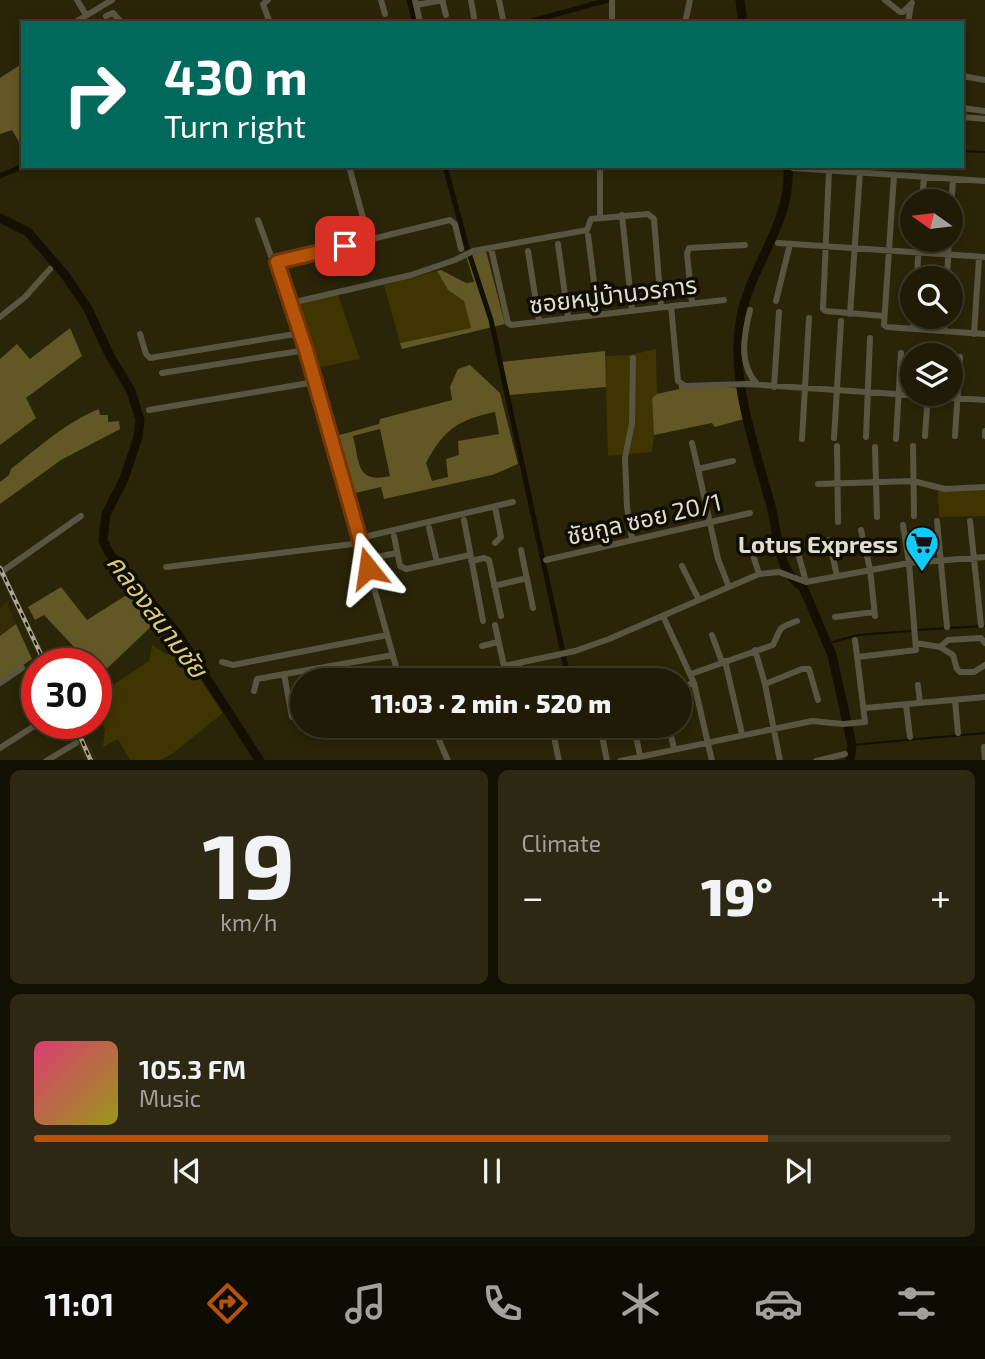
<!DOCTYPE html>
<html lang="en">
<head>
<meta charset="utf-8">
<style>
  body { margin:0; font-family:"Exo 2","Noto Sans Thai",sans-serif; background:#2d2814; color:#f1f3f6; height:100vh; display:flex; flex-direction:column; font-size:26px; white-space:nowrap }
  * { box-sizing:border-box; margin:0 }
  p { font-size:23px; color:#a2a19b }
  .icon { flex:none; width:38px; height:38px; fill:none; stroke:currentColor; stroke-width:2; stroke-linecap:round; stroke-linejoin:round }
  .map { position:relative; height:760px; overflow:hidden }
  .panel { display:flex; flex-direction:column; gap:10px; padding:10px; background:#120f03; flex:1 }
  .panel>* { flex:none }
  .banner { position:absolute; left:21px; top:21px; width:943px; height:147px; border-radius:0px; box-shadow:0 4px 10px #0003,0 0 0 2px #3d3928; background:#00695c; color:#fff; overflow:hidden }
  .needle { width:46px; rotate:284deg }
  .fabs { position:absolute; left:900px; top:189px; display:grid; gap:14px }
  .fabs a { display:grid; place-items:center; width:63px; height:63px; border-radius:50%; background:#201b06; box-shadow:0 4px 10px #0003,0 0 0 2px #3d3928; font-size:35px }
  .speed { position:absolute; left:21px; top:648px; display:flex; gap:14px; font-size:35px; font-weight:700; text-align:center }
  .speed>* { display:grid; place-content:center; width:91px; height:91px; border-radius:50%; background:#201b06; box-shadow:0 4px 10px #0003,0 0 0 2px #3d3928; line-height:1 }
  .speed .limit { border:10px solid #d22; background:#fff; color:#111 }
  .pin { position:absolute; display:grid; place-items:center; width:60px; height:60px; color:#fff; margin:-30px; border-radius:14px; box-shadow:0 4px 10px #0006 }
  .me { position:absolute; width:77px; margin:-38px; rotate:345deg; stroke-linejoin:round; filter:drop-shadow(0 0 5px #0008) }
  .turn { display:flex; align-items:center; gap:24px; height:147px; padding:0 28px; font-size:32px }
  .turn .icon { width:91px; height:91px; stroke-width:2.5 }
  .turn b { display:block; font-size:49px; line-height:60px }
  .big { font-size:52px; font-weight:800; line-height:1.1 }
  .panel .tile { flex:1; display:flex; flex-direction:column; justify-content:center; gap:10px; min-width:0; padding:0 24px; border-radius:10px; background:#2d2814 }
  .panel .dial { align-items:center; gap:0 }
  .dial b { font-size:91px; line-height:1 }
  .song { display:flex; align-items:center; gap:21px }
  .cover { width:84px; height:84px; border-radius:10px; background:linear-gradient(135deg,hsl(340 70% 55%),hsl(60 70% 35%)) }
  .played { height:7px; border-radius:4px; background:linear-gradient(90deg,#b45309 80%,#3d3928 80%) }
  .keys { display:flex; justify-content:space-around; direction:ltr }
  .heat { display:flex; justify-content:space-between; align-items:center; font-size:38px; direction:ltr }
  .panel .tiles { flex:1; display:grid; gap:10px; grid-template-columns:1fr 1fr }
  .tile:last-child { grid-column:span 2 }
  .trip { position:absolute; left:290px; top:668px; width:402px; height:70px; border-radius:35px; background:#201b06; box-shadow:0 4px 10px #0003,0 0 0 2px #3d3928; font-weight:800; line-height:70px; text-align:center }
  .tabs { display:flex; height:112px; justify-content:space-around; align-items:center; background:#0d0b02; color:#a2a19b }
  .tabs .icon { width:49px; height:49px }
  .tabs .selected { color:#b45309 }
  .tabs b { font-size:32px; color:#f1f3f6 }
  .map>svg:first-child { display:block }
  .built { fill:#342d07 }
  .green { fill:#3e3501 }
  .forest { fill:#625826; fill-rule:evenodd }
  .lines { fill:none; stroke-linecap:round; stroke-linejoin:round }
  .stream { stroke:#140f00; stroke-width:2 }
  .canal { stroke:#140f00; stroke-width:5 }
  .river { stroke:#140f00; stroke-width:9 }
  .street { stroke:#595541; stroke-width:6 }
  .rail-casing { stroke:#aaa692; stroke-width:4.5 }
  .rail { stroke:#100d04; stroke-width:2; stroke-dasharray:5; stroke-linecap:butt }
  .route-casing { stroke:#753606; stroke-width:18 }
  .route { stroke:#b45309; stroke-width:12 }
  .labels { text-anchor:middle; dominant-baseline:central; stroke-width:7; stroke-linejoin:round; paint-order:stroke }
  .street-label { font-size:24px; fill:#e0decd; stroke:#100d04 }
  .poi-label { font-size:24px; font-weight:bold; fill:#e0decd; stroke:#100d04; text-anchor:end }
  .water-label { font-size:26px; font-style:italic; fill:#d9cb7c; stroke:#100d04 }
</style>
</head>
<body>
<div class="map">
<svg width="985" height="761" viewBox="0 0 985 761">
  <rect width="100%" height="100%" fill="#2a2408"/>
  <path class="built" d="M0,562L49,663H42L0,576Z
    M7,602L16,624L0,636V608Z
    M68,723H78L97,760H85Z"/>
  <path class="green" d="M437,271L448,290L464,301L471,328L400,343L384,285Z
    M338,295L360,359L317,368L295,305Z
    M656,349L657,394L652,398L654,435L652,452L608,456L605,356L630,355Z
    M985,489V516L939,517L938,491Z
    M152,645L168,655L175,647L182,653L223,713L172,754L160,760H130L118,739L103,747L105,729L96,711V696L149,661Z"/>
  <path class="forest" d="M23,63V149L12,130L0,134V78Z
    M486,251L505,324L402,349L400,343L471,328L464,301L448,290L437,271L441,270L466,283L474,282L466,256Z
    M70,328L82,356L26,398L36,418L0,445V359L17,344L30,359Z
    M605,351L606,387L509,395L500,362Z
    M470,365L500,393L518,464L492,475L384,499L381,487L351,494L336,436L379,424L380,419L452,400L450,387L458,369ZM495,412L499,434L458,441L459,455L446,459L448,477L432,481L426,463C444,429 458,420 495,412ZM380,429L390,476C356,484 360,463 353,436Z
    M679,384L738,388L747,418L715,427L712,423L654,435L652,398L657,394L679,389Z
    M99,409L100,415H108V422L119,421L120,429L61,460L0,504V482L9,475L11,469C38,448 66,422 99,409Z
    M61,587L87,620L133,591L158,620L96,679V663H61L75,648L44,615L35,620L28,607Z
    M16,624L32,659L0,681V636Z"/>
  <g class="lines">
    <path class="stream" d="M962,151L985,152
      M916,630L985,626
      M829,643L858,635L911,631
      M852,745L985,733"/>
    <path class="canal" d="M409,0L415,23
      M524,23L608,0
      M445,166L466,244L491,320L569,681
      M0,176L23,166"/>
    <path class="river" d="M740,0L743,23
      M788,166C792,222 751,265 741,317C729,379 755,447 771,506C778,532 777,573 803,587L832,655L852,745L850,761
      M0,218L28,232L65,275L88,309L109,354L131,391L140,420L138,437L124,479L106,514L103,540L109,553L178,634L260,761"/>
    <path class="street" d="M77,0L86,15
      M268,0L263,4L270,23
      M381,0L385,14
      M415,0L420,22
      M442,0L446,15
      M471,0L475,23
      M499,0L503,19
      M885,0L900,12H903L912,3
      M416,5L443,0
      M106,16L113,13L122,23
      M74,23L112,0
      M612,23V0
      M685,23L690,0
      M908,23L911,5
      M962,76L985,80
      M962,108L985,111
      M962,117L985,119
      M349,166L369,240
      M793,168L985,181
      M829,170L823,309L826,311L883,316
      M894,175L884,325L887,327L985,334
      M922,201L924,177
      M622,215L632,310
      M600,217V166
      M258,220L271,256L277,262L343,476L400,681
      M950,224L953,179
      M588,235L598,314
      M778,243L985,257
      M558,244L568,317
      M491,248L508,323L511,325L724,300
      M528,251L539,321
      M277,262L450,220L455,224L461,249
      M917,278L919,240
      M947,278L949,240
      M776,301L790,244
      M291,303L411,275L455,260L473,251L587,230L591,219L648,214L654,219L661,307
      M692,303L687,254L689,248L745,245
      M671,306L678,381L685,386L748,384L985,400
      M750,310C744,335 738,364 757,384
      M850,314L860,172
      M0,317L25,297L50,269
      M913,329L914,317
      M944,331L945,317
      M140,334L146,354L150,358L301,333
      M974,334L979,258
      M929,355V354
      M162,373L306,350
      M774,387L779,312
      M149,410L315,382
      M925,436L928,394
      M955,436L960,357
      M985,436V431
      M866,437L870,338
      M834,438L841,321
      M802,439L809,318
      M896,439L901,353
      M692,443L698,469
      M837,446L838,522
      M913,446L914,516
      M875,447L877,517
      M818,484L913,481L945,489L985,487
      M464,520L483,621
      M937,521L947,627
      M970,521L981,625
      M429,528L437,562
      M861,530L870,569L875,616
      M394,536L400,566L406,569L470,555
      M360,538L513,502
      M632,539L627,507L625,458L632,423L633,358
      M829,540L837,576
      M495,543L501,537L495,507
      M521,550L533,608
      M798,553L806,582
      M753,555L759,574
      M366,559L397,553
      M546,560L750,513
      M471,561L484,558L489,560L501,616
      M682,566L699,600
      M166,567L361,543
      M0,573L81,516
      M494,586L527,578
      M729,587L718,559L698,469L733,461
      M663,616L694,683L712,761
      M835,617L874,612
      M495,625L504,666L575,651L609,639L759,574L779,572L806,582L909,563L985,557
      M712,635L722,662
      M916,643L940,647L948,640L981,638L985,643
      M482,646L498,642
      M940,647L953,655L957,669L960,672H974L985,665
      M755,650L765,684L780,761
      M858,657L916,650L909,563L903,525
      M725,661L742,734
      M222,662L233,665L387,635
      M519,663L522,681
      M504,666L507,681
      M284,674L292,717H303
      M691,674L773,645C782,627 776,629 797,621
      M0,683L22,668
      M765,684L802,669H809L818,700
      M918,685L920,703
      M681,687L694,683
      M254,691L257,679L393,655
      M955,700L958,733
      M906,705L910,737
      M865,708L985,697
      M433,726L448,761
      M555,726L552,727L559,761
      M600,726L607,761
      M634,726L640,756
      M669,726L674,749
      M984,747L985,761
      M0,748L39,723
      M46,761L76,743
      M620,761L812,721L843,724L865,722L855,640
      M816,761L845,754"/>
    <g class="rail-casing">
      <path id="rail" d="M0,568L45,663
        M74,723L91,761"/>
    </g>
    <use href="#rail" class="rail"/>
  </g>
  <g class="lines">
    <g class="route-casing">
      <path id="route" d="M345,246L277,262L306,350L368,568"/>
    </g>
    <use href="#route" class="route"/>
  </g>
  <defs>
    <g id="supermarket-pin" transform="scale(1.75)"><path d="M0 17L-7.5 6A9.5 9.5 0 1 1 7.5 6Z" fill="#0fcafa" stroke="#100d04"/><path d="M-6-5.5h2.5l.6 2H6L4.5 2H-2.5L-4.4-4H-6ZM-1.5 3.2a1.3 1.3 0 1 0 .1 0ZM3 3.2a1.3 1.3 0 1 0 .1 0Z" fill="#111"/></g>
  </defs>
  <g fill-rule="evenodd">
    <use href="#supermarket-pin" x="922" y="543"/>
  </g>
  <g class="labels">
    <g class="street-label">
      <text transform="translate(613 294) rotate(-7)">ซอยหมู่บ้านวรการ</text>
      <text transform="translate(644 518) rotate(-13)">ชัยกูล ซอย 20/1</text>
    </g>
    <g class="poi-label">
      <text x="898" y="543">Lotus Express</text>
    </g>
    <g class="water-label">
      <text transform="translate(158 615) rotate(53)">คลองสนามชัย</text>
    </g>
  </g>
</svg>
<div class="fabs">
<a><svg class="needle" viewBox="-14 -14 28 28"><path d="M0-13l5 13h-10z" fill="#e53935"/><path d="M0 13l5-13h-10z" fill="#a2a19b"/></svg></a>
<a><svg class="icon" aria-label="search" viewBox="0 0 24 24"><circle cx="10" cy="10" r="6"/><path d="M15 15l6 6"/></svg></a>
<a><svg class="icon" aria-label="layers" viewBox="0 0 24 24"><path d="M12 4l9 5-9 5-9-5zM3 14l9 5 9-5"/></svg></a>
</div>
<div class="speed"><div class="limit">30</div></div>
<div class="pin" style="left:345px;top:246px;background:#d93025"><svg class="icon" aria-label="arrive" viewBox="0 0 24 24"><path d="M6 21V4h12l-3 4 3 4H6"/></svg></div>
<svg class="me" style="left:368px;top:568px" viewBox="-20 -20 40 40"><path d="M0-17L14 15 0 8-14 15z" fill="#b45309" stroke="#fff" stroke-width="4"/></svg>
<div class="trip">11:03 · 2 min · 520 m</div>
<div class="banner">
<div class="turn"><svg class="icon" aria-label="right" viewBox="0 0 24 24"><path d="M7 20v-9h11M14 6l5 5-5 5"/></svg><div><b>430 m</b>Turn right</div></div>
</div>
</div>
<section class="panel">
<div class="tiles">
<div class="tile dial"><b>19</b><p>km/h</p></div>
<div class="tile"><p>Climate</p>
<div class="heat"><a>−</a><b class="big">19°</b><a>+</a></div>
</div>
<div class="tile">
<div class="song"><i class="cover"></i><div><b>105.3 FM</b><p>Music</p></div></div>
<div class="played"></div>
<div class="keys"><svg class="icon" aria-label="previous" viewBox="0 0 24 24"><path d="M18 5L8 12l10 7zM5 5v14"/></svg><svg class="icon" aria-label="pause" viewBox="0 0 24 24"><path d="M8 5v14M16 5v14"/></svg><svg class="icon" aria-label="next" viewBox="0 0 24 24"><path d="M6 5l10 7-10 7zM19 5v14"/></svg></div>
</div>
</div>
</section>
<nav class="tabs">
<b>11:01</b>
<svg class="icon selected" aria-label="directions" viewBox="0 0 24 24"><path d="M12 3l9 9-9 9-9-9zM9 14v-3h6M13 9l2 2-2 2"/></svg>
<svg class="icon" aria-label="music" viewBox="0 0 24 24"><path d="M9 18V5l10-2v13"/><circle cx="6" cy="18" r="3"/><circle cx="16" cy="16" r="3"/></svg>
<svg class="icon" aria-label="phone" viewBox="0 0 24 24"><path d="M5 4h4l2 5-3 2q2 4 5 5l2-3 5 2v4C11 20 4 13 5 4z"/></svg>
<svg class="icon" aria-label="climate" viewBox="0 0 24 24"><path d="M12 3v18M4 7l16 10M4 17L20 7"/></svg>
<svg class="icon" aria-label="car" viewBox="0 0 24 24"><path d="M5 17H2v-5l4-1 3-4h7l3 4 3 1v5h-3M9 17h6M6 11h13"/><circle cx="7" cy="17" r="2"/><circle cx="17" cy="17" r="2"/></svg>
<svg class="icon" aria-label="filters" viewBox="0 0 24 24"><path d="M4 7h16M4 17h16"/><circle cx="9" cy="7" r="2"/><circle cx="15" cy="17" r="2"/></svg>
</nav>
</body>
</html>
